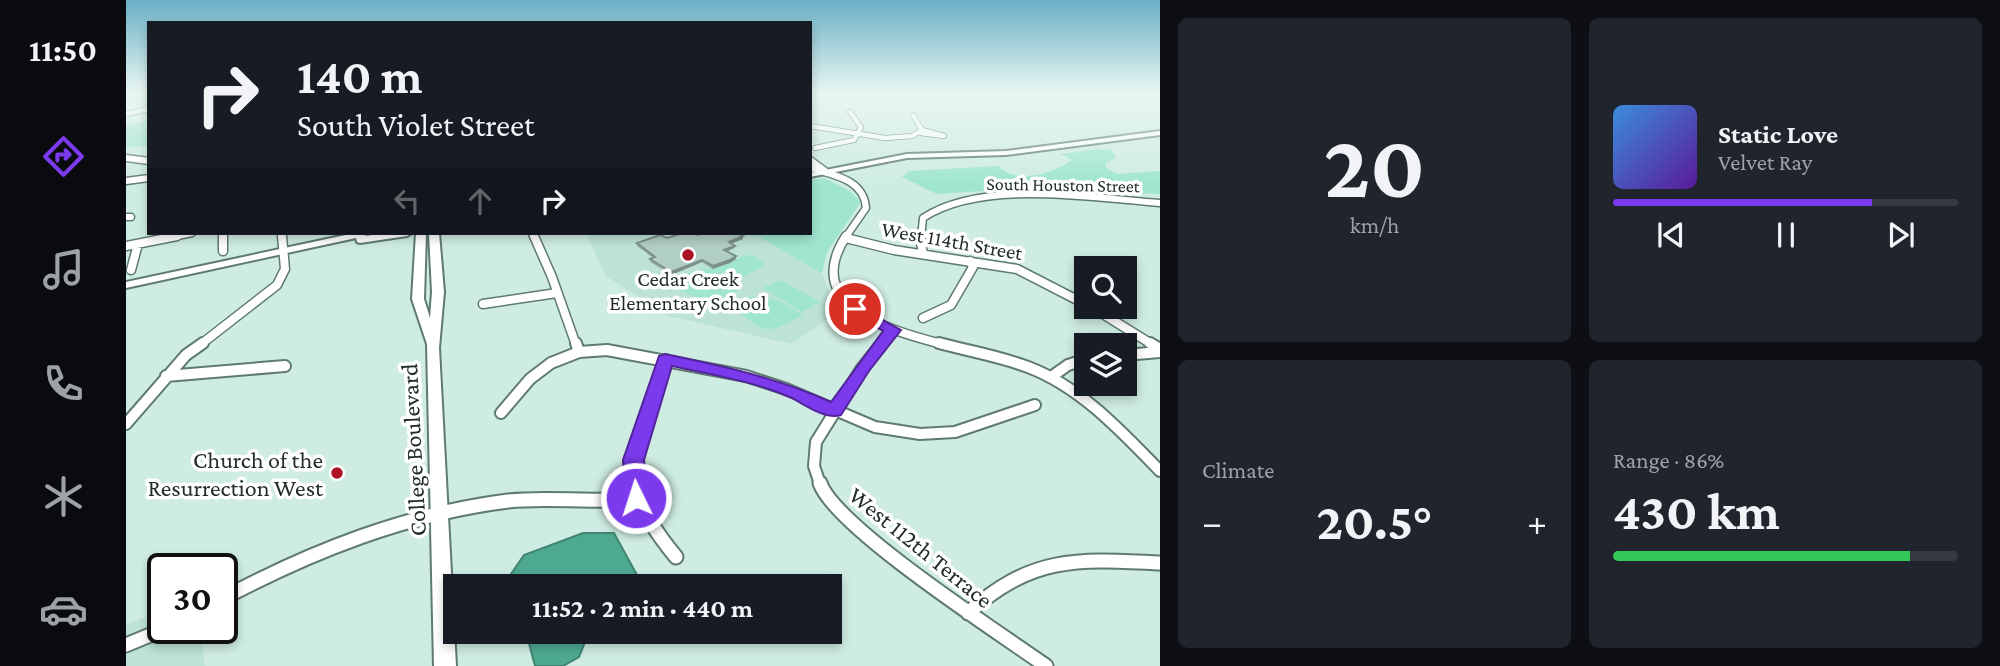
<!DOCTYPE html>
<html lang="en">
<head>
<meta charset="utf-8">
<style>
  body { margin:0; font-family:"Crimson Pro",serif; background:#20242c; color:#f1f3f6; height:100vh; display:flex; flex-direction:column; font-size:26px; white-space:nowrap }
  * { box-sizing:border-box; margin:0 }
  p { font-size:23px; color:#9ea1a6 }
  .icon { flex:none; width:38px; height:38px; fill:none; stroke:currentColor; stroke-width:2; stroke-linecap:round; stroke-linejoin:round }
  .map { position:relative; flex:1; overflow:hidden }
  .side { display:flex; flex-direction:column; gap:18px; padding:18px; background:#0d0f14; width:840px }
  .side>* { flex:none }
  .guide { position:absolute; left:21px; top:21px; width:665px; height:214px; border-radius:0px; box-shadow:0 4px 10px #0003; background:#171b24; color:#f1f3f6; overflow:hidden }
  .controls { position:absolute; left:948px; top:256px; display:grid; gap:14px }
  .controls a { display:grid; place-items:center; width:63px; height:63px; border-radius:0px; background:#171b24; box-shadow:0 4px 10px #0003; font-size:35px }
  .speed { position:absolute; left:21px; top:553px; display:flex; gap:14px; font-size:35px; font-weight:700; text-align:center }
  .speed>* { display:grid; place-content:center; width:91px; height:91px; border-radius:50%; background:#171b24; box-shadow:0 4px 10px #0003; line-height:1 }
  .speed .limit { border:4px solid #111; border-radius:10px; background:#fff; color:#111 }
  .pin { position:absolute; display:grid; place-items:center; width:60px; height:60px; color:#fff; margin:-30px; border:4px solid #fff; border-radius:50%; box-shadow:0 2px 7px #0007 }
  .me { position:absolute; width:77px; margin:-38px; rotate:356deg; stroke-linejoin:round; filter:drop-shadow(0 0 5px #0008) }
  .turn { display:flex; align-items:center; gap:24px; height:147px; padding:0 35px; font-size:32px }
  .turn .icon { width:91px; height:91px; stroke-width:2.5 }
  .turn b { display:block; font-size:49px; line-height:60px }
  .lanes { display:flex; align-items:center; height:66px; padding:0 35px; background:#0003; justify-content:center; gap:35px; direction:ltr }
  .lanes .off { opacity:.35 }
  .big { font-size:52px; font-weight:700; line-height:1.1 }
  .side .tile { flex:1; display:flex; flex-direction:column; justify-content:center; gap:10px; min-width:0; padding:0 24px; border-radius:10px; background:#20242c }
  .side .dial { align-items:center; gap:0 }
  .dial b { font-size:91px; line-height:1 }
  .song { display:flex; align-items:center; gap:21px }
  .cover { width:84px; height:84px; border-radius:10px; background:linear-gradient(135deg,hsl(210 70% 55%),hsl(270 70% 35%)) }
  .played { height:7px; border-radius:4px; background:linear-gradient(90deg,#7c3aed 75%,#363941 75%) }
  .keys { display:flex; justify-content:space-around; direction:ltr }
  .heat { display:flex; justify-content:space-between; align-items:center; font-size:38px; direction:ltr }
  .charge { height:10px; border-radius:5px; background:linear-gradient(90deg,#34c759 86%,#363941 0) }
  .side .tiles { flex:1; display:grid; gap:18px; grid-template-columns:repeat(2,1fr) }
  .trip { position:absolute; left:317px; top:574px; width:399px; height:70px; border-radius:0px; background:#171b24; box-shadow:0 4px 10px #0003; font-weight:700; line-height:70px; text-align:center }
  main { display:flex; flex:1; min-height:0 }
  .tab-bar { display:flex; flex-direction:column; width:126px; justify-content:space-around; align-items:center; background:#090b0e; color:#9ea1a6 }
  .tab-bar .icon { width:49px; height:49px }
  .tab-bar .on { color:#7c3aed }
  .tab-bar b { font-size:32px; color:#f1f3f6 }
  .map>svg:first-child { display:block }
  .built { fill:#bde3d6 }
  .green { fill:#9fe5d0 }
  .water { fill:#4ea991; stroke:#418472; stroke-width:2 }
  .lines { fill:none; stroke-linecap:round; stroke-linejoin:round }
  .street-far4-casing { stroke:#5f7a71; stroke-width:6 }
  .street-far3-casing { stroke:#5f7a71; stroke-width:9 }
  .street-far2-casing { stroke:#5f7a71; stroke-width:11 }
  .street-far1-casing { stroke:#5f7a71; stroke-width:14 }
  .street-casing { stroke:#5f7a71; stroke-width:17 }
  .secondary-casing { stroke:#5f7a71; stroke-width:4 }
  .street-far4 { stroke:#fff; stroke-width:4.5 }
  .street-far3 { stroke:#fff; stroke-width:6 }
  .street-far2 { stroke:#fff; stroke-width:8 }
  .street-far1 { stroke:#fff; stroke-width:10 }
  .street { stroke:#fff; stroke-width:13 }
  .secondary { fill:#fff; fill-rule:evenodd }
  .wall { fill:#98b1a9 }
  .shaded-wall { fill:#7c908a }
  .building { fill:#b1cec5; stroke:#7c908a; stroke-width:2 }
  .route { fill:#7c3aed; stroke:#51269a; stroke-width:2 }
  .poi-dot { fill:#aa1424; stroke:#fff; stroke-width:2.5 }
  .labels { text-anchor:middle; dominant-baseline:central; stroke-width:7; stroke-linejoin:round; paint-order:stroke }
  .far-street-label { font-size:18px; fill:#232e2a; stroke:#fff }
  .street-label { font-size:21px; fill:#232e2a; stroke:#fff }
  .poi-label { font-size:21px; fill:#232e2a; stroke:#fff }
  .near-street-label { font-size:24px; fill:#232e2a; stroke:#fff }
  .near-poi-label { font-size:24px; fill:#232e2a; stroke:#fff; text-anchor:end }
</style>
</head>
<body>
<main>
<nav class="tab-bar">
<b>11:50</b>
<svg class="icon on" aria-label="directions" viewBox="0 0 24 24"><path d="M12 3l9 9-9 9-9-9zM9 14v-3h6M13 9l2 2-2 2"/></svg>
<svg class="icon" aria-label="music" viewBox="0 0 24 24"><path d="M9 18V5l10-2v13"/><circle cx="6" cy="18" r="3"/><circle cx="16" cy="16" r="3"/></svg>
<svg class="icon" aria-label="phone" viewBox="0 0 24 24"><path d="M5 4h4l2 5-3 2q2 4 5 5l2-3 5 2v4C11 20 4 13 5 4z"/></svg>
<svg class="icon" aria-label="climate" viewBox="0 0 24 24"><path d="M12 3v18M4 7l16 10M4 17L20 7"/></svg>
<svg class="icon" aria-label="car" viewBox="0 0 24 24"><path d="M5 17H2v-5l4-1 3-4h7l3 4 3 1v5h-3M9 17h6M6 11h13"/><circle cx="7" cy="17" r="2"/><circle cx="17" cy="17" r="2"/></svg>
</nav>
<div class="map">
<svg width="1034" height="666" viewBox="0 0 1034 666">
  <rect width="100%" height="100%" fill="#ceece2"/>
  <path class="built" d="M460,233H626L696,273L702,289L718,307L665,344L539,315L480,276Z
    M37,611V628H73L79,666H0V624Z"/>
  <path class="green" d="M20,121L23,146L0,147V125Z
    M972,149L986,150L990,158L980,163V168L991,174L1034,171V194L902,188L811,194L776,177L783,171L872,166C891,185 927,174 946,160L934,154Z
    M698,178L724,191L735,202L701,252L696,273L626,233H684V180Z
    M619,255L628,256L639,265L606,283L614,289L584,305L554,290L561,287L554,282L558,279L557,275C571,269 583,270 597,266C605,263 611,259 619,255Z
    M655,280L694,302L676,312L637,288Z
    M632,296L654,301L677,315C634,338 641,332 603,305L617,298Z"/>
  <path class="water" d="M457,533H488L517,586H389L385,574L398,555Z
    M400,632H463L453,657L437,666H409Z"/>
  <g class="lines">
    <g class="street-far4-casing">
      <path id="street-far4" d="M0,114L23,109
        M684,126L759,138L786,136L796,130L787,115
        M795,133L818,136L796,130
        M689,148L728,140L735,127L724,112"/>
    </g>
    <g class="street-far3-casing">
      <path id="street-far3" d="M0,158L23,161
        M684,160L699,171
        M684,168C707,175 738,179 740,208L719,238
        M0,181L23,178
        M0,217H5
        M97,233V238
        M156,233V238
        M406,233L408,238
        M42,238L66,233
        M795,238L797,218C855,179 966,198 1034,203"/>
    </g>
    <g class="street-far2-casing">
      <path id="street-far2" d="M97,236V251
        M408,236L426,277L450,345
        M720,236C674,308 767,331 819,345
        M794,236L797,254
        M720,238L768,250L891,269L961,305
        M0,246L51,236
        M5,270L12,244
        M357,304L431,293
        M964,306L1027,345
        M797,318L825,305L847,267L844,261
        M74,345L151,285L159,269L156,236
        M755,345L767,330"/>
    </g>
    <g class="street-far1-casing">
      <path id="street-far1" d="M450,343L453,352
        M813,343C842,351 873,356 902,367C955,387 996,432 1034,471
        M1024,343L1034,349
        M999,355L1034,352
        M40,376L159,366
        M925,377L942,365L961,359
        M375,413L404,379L425,363L453,352L481,350L620,376L660,389L749,427L794,434L829,432L909,405
        M0,424L60,355L77,343
        M509,484L512,441L539,360
        M694,484L688,466L690,442L736,368L756,343"/>
    </g>
    <g class="street-casing">
      <path id="street" d="M509,483C516,512 531,534 550,557
        M694,483C709,527 875,634 920,666
        M96,599C186,551 280,514 382,501C425,496 467,504 510,498
        M842,613C906,555 953,559 1034,563
        M0,645L41,628"/>
    </g>
    <g class="secondary-casing">
      <path id="secondary" d="M1034,131V135L880,155L781,158L684,177V173L781,154L880,151Z
        M229,233H246L238,236L263,233H286L281,236L234,243L231,242L230,238L0,288V282Z
        M290,233H300L298,299L304,318L306,292L303,233H313L318,292L313,348L330,666H308L301,344L286,299Z"/>
    </g>
    <use href="#street-far4" class="street-far4"/>
    <use href="#street-far3" class="street-far3"/>
    <use href="#street-far2" class="street-far2"/>
    <use href="#street-far1" class="street-far1"/>
    <use href="#street" class="street"/>
    <use href="#secondary" class="secondary"/>
  </g>
  <path class="wall" d="M541,238L617,239L605,244L609,246L608,248L601,251L610,259L604,263L586,269L576,262L545,275L524,262V259L527,258L511,246V243Z"/>
  <path class="shaded-wall" d="M617,236V239L602,245L603,242Z
    M609,246L608,248L598,253V250Z
    M610,256V259L604,263L586,269L587,266Z
    M576,260V262L545,275V272Z"/>
  <path class="building" d="M557,233H568L572,235L577,233H611L617,236L603,242L609,246L598,250L610,256L604,260L587,266L576,260L545,272L524,259L529,257L511,243L534,235L541,238Z"/>
  <linearGradient id="sky" x2="0" y2="1"><stop stop-color="#6ab0c5"/><stop offset="0.5" stop-color="#e9f6f2"/><stop offset="1" stop-color="#e9f6f2" stop-opacity="0"/></linearGradient>
  <rect width="1034" height="185" fill="url(#sky)"/>
  <path class="route" d="M729,305L775,330L743,371L715,415C700,420 679,405 666,398C628,381 586,375 546,366L518,460L521,498L517,505L510,507L502,505L499,498L497,460L533,356L539,354C597,366 651,378 705,402L757,331L724,312V306Z"/>
  <g class="poi-dot">
    <circle cx="562" cy="255" r="7"/>
    <circle cx="211" cy="473" r="7"/>
  </g>
  <g class="labels">
    <g class="far-street-label">
      <text transform="translate(937 185) rotate(1)">South Houston Street</text>
    </g>
    <g class="street-label">
      <text transform="translate(826 241) rotate(10)">West 114th Street</text>
    </g>
    <g class="poi-label">
      <text x="562" y="279">Cedar Creek<tspan x="562" dy="24">Elementary School</tspan></text>
    </g>
    <g class="near-street-label">
      <text transform="translate(287 450) rotate(-93)">College Boulevard</text>
      <text transform="translate(795 547) rotate(39)">West 112th Terrace</text>
    </g>
    <g class="near-poi-label">
      <text x="197" y="459">Church of the<tspan x="197" dy="28">Resurrection West</tspan></text>
    </g>
  </g>
</svg>
<div class="controls">
<a><svg class="icon" aria-label="search" viewBox="0 0 24 24"><circle cx="10" cy="10" r="6"/><path d="M15 15l6 6"/></svg></a>
<a><svg class="icon" aria-label="layers" viewBox="0 0 24 24"><path d="M12 4l9 5-9 5-9-5zM3 14l9 5 9-5"/></svg></a>
</div>
<div class="speed"><div class="limit">30</div></div>
<div class="pin" style="left:729px;top:309px;background:#d93025"><svg class="icon" aria-label="arrive" viewBox="0 0 24 24"><path d="M6 21V4h12l-3 4 3 4H6"/></svg></div>
<svg class="me" style="left:510px;top:498px" viewBox="-20 -20 40 40"><circle r="17" fill="#7c3aed" stroke="#fff" stroke-width="3"/><path d="M0-11L8 9 0 5-8 9z" fill="#fff"/></svg>
<div class="trip">11:52 · 2 min · 440 m</div>
<div class="guide">
<div class="turn"><svg class="icon" aria-label="right" viewBox="0 0 24 24"><path d="M7 20v-9h11M14 6l5 5-5 5"/></svg><div><b>140 m</b>South Violet Street</div></div>
<div class="lanes"><svg class="icon off" aria-label="left" viewBox="0 0 24 24"><path d="M17 20v-9H6M10 6l-5 5 5 5"/></svg><svg class="icon off" aria-label="ahead" viewBox="0 0 24 24"><path d="M12 20V5M6 11l6-6 6 6"/></svg><svg class="icon" aria-label="right" viewBox="0 0 24 24"><path d="M7 20v-9h11M14 6l5 5-5 5"/></svg></div>
</div>
</div>
<section class="side">
<div class="tiles">
<div class="tile dial"><b>20</b><p>km/h</p></div>
<div class="tile">
<div class="song"><i class="cover"></i><div><b>Static Love</b><p>Velvet Ray</p></div></div>
<div class="played"></div>
<div class="keys"><svg class="icon" aria-label="previous" viewBox="0 0 24 24"><path d="M18 5L8 12l10 7zM5 5v14"/></svg><svg class="icon" aria-label="pause" viewBox="0 0 24 24"><path d="M8 5v14M16 5v14"/></svg><svg class="icon" aria-label="next" viewBox="0 0 24 24"><path d="M6 5l10 7-10 7zM19 5v14"/></svg></div>
</div>
<div class="tile"><p>Climate</p>
<div class="heat"><a>−</a><b class="big">20.5°</b><a>+</a></div>
</div>
<div class="tile"><p>Range · 86%</p><b class="big">430 km</b><div class="charge"></div></div>
</div>
</section>
</main>
</body>
</html>
